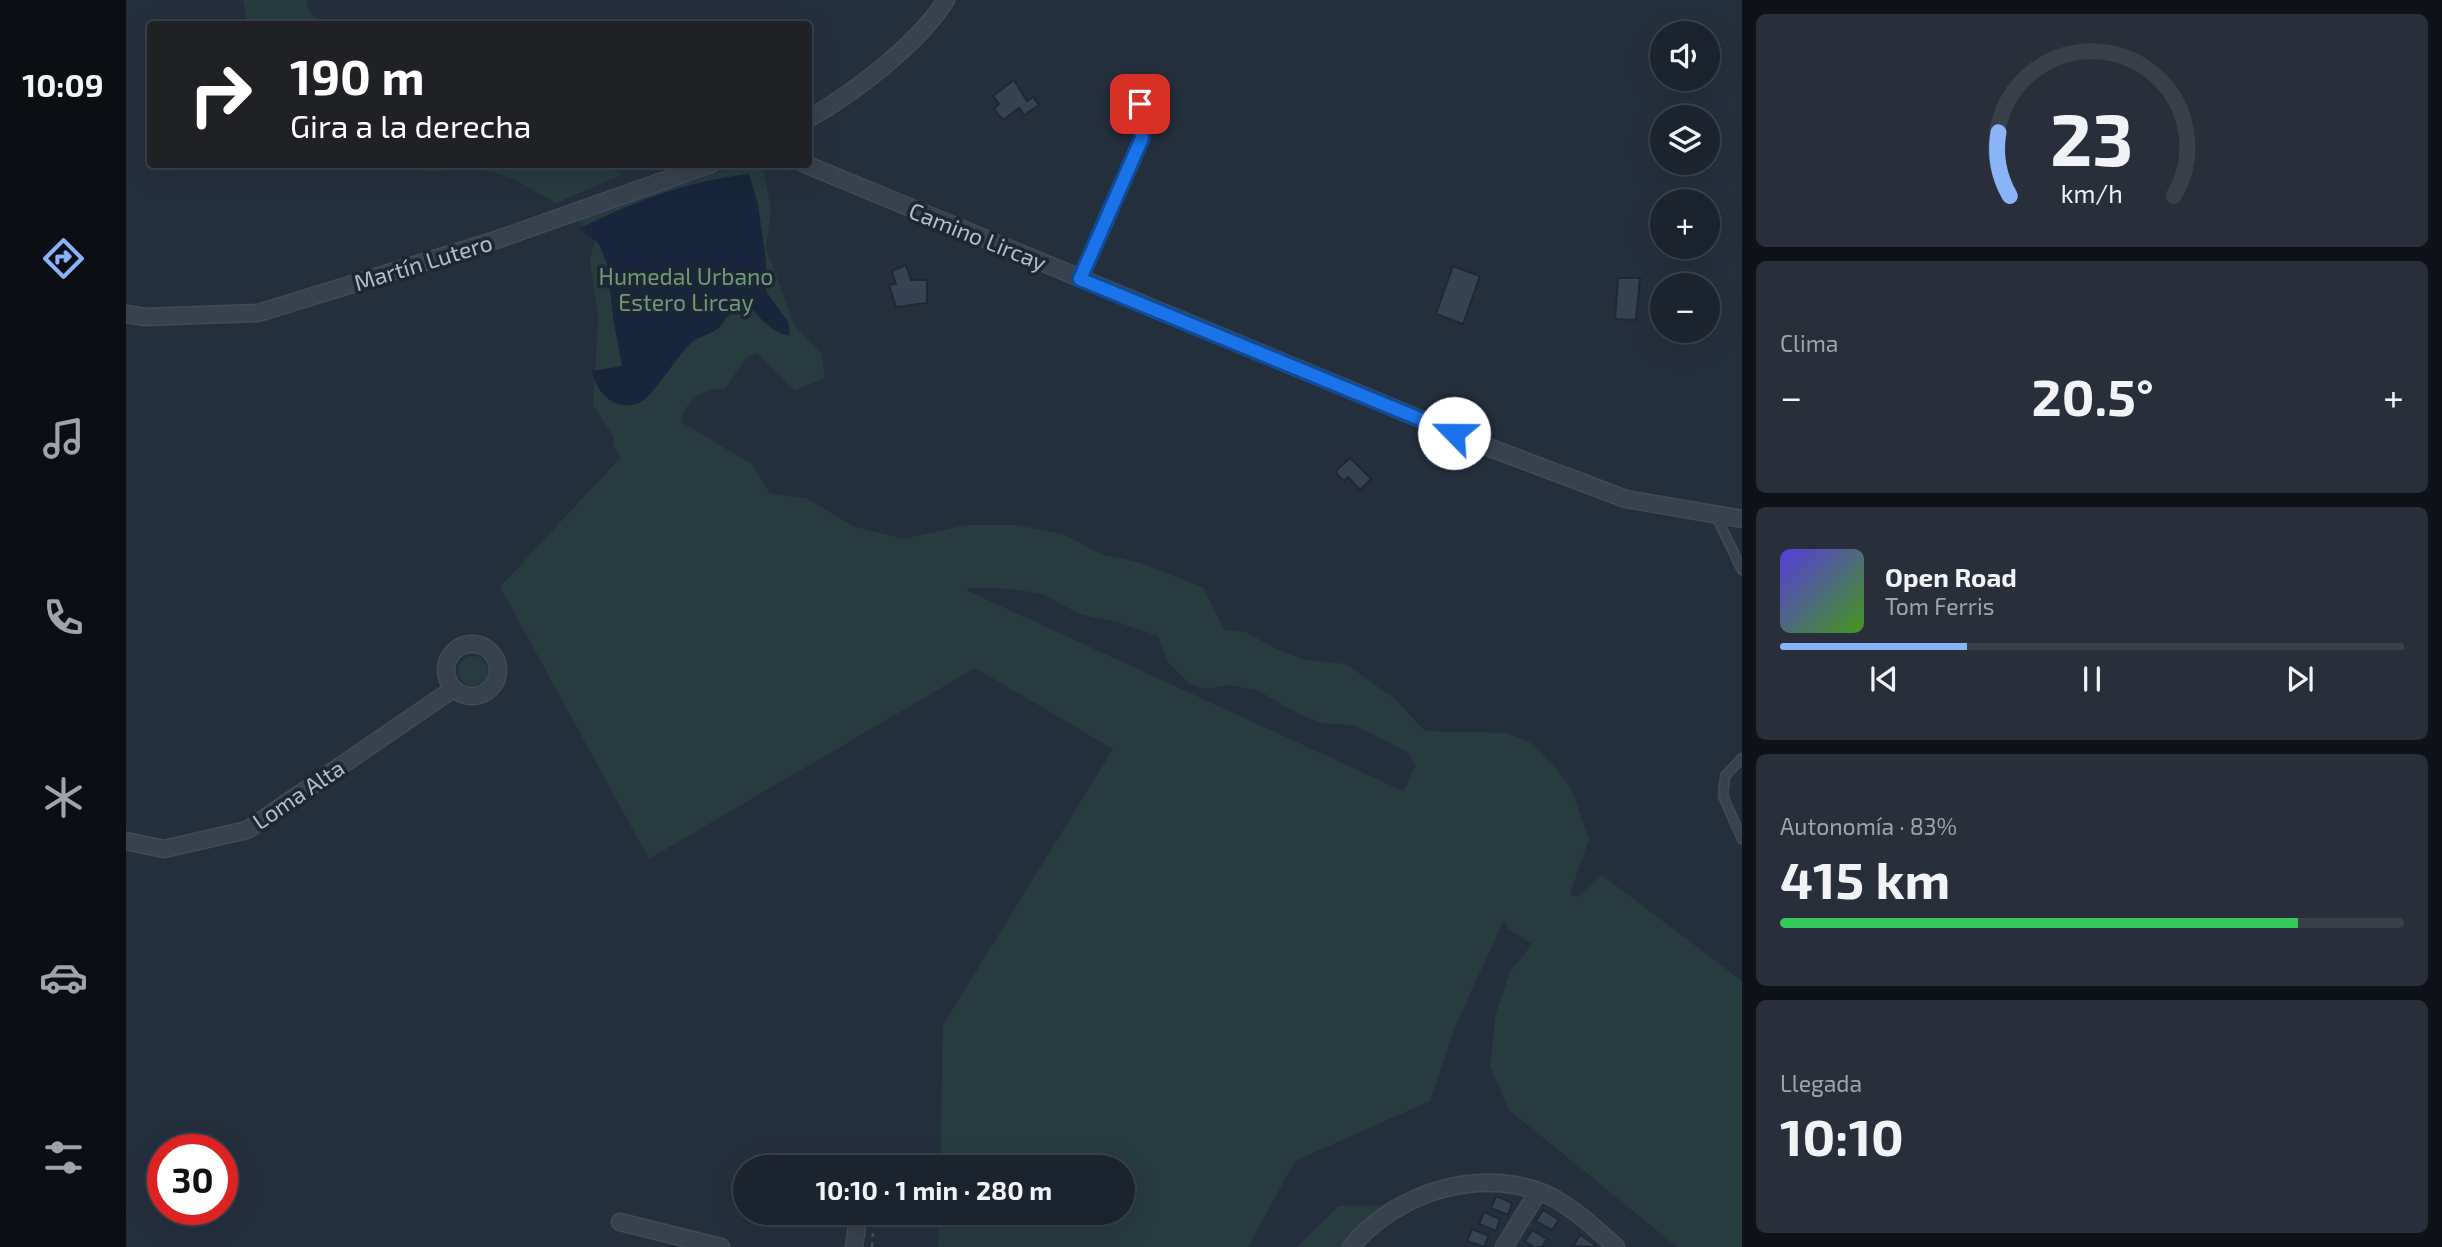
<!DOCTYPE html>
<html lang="es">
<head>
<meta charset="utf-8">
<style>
  body { margin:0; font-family:"Exo 2",sans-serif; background:#282f3a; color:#f1f3f6; height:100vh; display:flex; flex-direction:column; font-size:26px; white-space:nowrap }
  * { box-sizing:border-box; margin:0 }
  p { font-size:23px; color:#a0a4aa }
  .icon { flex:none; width:38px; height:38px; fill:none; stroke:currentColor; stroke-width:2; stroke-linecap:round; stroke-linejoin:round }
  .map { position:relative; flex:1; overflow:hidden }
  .side { display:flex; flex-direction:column; gap:14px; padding:14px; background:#0f1319; width:700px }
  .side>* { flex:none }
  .top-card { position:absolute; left:21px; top:21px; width:665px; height:147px; border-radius:7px; box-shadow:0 7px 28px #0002,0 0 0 2px #39404a; background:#202124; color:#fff; overflow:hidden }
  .fabs { position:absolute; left:1524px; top:21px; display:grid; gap:14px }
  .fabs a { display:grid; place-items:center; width:70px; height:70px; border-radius:50%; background:#1b232e; box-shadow:0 7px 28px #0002,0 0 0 2px #39404a; font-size:35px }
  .speed { position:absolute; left:21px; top:1134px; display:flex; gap:14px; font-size:35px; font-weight:700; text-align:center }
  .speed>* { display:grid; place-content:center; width:91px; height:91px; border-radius:50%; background:#1b232e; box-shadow:0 7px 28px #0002,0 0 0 2px #39404a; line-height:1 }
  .speed .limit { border:10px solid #d22; background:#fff; color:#111 }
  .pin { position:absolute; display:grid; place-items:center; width:60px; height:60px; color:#fff; margin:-30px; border-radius:14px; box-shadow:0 4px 10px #0006 }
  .me { position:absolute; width:77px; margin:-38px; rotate:293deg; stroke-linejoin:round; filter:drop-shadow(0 0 5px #0008) }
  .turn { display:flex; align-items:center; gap:24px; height:147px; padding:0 28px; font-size:32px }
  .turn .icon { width:91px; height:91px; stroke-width:2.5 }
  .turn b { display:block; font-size:49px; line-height:60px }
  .big { font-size:52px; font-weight:700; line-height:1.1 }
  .side .card { flex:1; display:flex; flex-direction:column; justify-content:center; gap:10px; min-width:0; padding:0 24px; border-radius:10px; background:#282f3a }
  .side .dial { align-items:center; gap:0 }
  .dial svg { height:182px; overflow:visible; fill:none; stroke:#39404a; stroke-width:7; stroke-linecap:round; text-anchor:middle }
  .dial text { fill:#f1f3f6; stroke:none }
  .song { display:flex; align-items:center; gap:21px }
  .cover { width:84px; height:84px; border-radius:10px; background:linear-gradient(135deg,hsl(250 70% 55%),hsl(100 70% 35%)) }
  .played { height:7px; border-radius:4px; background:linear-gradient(90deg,#8ab4f8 30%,#39404a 30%) }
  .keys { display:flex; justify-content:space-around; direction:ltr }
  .heat { display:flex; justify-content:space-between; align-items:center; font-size:38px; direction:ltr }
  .charge { height:10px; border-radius:5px; background:linear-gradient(90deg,#34c759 83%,#39404a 0) }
  .trip { position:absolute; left:607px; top:1155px; width:402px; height:70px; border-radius:35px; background:#1b232e; box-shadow:0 7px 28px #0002,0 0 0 2px #39404a; font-weight:700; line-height:70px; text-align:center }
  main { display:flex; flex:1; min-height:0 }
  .tabs { display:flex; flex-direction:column; width:126px; justify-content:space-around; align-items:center; background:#0b0e12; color:#a0a4aa }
  .tabs .icon { width:49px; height:49px }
  .tabs .current { color:#8ab4f8 }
  .tabs b { font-size:32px; color:#f1f3f6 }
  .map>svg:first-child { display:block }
  .green { fill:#263c3f; fill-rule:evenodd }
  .water { fill:#17263c }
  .building { fill:#364354; stroke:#1f2835; stroke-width:2 }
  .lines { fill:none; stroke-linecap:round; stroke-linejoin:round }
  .lane-casing { stroke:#414a57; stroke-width:11 }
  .street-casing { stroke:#414a57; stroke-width:19 }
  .path { stroke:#3f5557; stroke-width:2.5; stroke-dasharray:5 5; stroke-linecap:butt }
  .lane { stroke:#38414e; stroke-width:8 }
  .street { stroke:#38414e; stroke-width:16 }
  .route-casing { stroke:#114b97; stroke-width:18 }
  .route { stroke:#1a73e8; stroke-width:12 }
  .labels { text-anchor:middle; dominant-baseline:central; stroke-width:7; stroke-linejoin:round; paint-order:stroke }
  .street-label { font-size:23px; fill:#b4bcc9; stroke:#1d2633 }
  .park-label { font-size:23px; fill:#6b9a76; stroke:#1d2633 }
</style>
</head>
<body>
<main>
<nav class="tabs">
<b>10:09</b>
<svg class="icon current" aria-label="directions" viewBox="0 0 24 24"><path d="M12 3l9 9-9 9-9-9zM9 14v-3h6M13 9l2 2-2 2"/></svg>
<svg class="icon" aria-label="music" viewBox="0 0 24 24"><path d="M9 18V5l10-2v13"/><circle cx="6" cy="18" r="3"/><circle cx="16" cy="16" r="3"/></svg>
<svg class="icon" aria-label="phone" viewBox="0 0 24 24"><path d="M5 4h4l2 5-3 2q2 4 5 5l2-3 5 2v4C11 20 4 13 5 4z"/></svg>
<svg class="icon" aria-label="climate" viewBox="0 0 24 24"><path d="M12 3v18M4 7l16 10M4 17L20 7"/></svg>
<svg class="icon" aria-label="car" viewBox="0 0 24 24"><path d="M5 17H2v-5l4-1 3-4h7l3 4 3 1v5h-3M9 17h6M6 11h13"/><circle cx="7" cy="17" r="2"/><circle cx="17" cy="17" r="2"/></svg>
<svg class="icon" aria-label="filters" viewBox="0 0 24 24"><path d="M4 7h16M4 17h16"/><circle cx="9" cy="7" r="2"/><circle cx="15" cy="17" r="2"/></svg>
</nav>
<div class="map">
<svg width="1616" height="1247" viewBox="0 0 1616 1247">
  <rect width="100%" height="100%" fill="#242f3e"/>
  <path class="green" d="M117,0H180L182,9L194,24H122Z
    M282,165H482L495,175L430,203L386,178L345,167L304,172Z
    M611,166L637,168L645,209L640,248L668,325L696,354L699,378L669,390L630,353L620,358L599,389C581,385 557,402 555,422L627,465L644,494L680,498L729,527L778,539L840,525H890L937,534L975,554L1011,562L1077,587L1098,630L1120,632L1152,650L1180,660L1220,664L1270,700L1299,731L1381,733L1403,742L1425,762L1445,788L1463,839L1444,894L1451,897L1476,875L1616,981V1247H1551L1382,1109L1364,1065L1370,1013L1384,972L1406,944L1382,929L1378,920L1328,1029L1304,1101L1169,1161L1122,1247H812L813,1213H998V1167H814L817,1025L987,749L849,668L523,859L374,587L495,457L487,446L488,437L467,405L472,318L464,260L470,237L448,217L529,194ZM847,588L886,589L917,594L953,614L994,623L1032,636L1042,662L1064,684L1080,689L1103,685L1131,690L1169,712L1195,723L1230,726L1281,752L1290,765L1277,791L840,590Z
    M332 671a15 15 0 1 1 30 0a15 15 0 1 1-30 0Z
    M1265,1205L1228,1234L1216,1247H1171L1213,1206Z"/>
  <path class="water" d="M623,174L632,204L640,262V291L662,322L664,336C648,333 635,321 626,308C615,308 605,311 598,321C596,323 594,328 591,329C582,336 572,336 563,345C550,357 527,397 513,403C489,413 470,392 466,371L496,366L487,317L481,264L472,242L453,229C507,201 563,181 623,174Z"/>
  <path class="building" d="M888,80L901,101L907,97L913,105L898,115L893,108L877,120L868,109L873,104L867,96Z
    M780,265L785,280H801V303L770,307L763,285L770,284L766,271Z
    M1327,266L1354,276L1337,324L1310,314Z
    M1492,278H1514L1510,320L1489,319Z
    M1224,458L1245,479L1234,490L1222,477L1218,481L1209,472Z
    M1370,1196L1386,1203L1382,1215L1365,1208Z
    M1417,1210L1433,1220L1426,1230L1410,1221Z
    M1358,1212L1374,1219L1370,1231L1353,1224Z
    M1346,1229L1363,1236L1358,1247L1341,1241Z
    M1406,1230L1421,1239L1416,1247H1408L1399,1241Z
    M1454,1235L1469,1245L1468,1247L1447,1246Z"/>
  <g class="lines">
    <g class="lane-casing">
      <path id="lane" d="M955,279L1016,138L1014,104
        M1589,514L1616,570
        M1616,758L1599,776L1597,796L1616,839"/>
    </g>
    <g class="street-casing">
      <path id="street" d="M682,119C728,93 792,44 820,0
        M679,164L1362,447L1500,499L1616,519
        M0,314L19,317L132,313L370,240L585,164
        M320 670a26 26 0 1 1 52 0a26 26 0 1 1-52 0Z
        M0,841L38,849L121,830L327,689
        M494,1222L595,1247
        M728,1247L731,1226
        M1225,1247C1271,1191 1359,1164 1426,1197C1450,1210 1470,1229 1490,1247
        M1378,1247L1412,1192"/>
    </g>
    <path class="path" d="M746,1247L747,1233"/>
    <use href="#lane" class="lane"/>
    <use href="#street" class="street"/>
  </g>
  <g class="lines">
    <g class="route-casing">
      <path id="route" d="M1014,104L1016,138L954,279L1328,433"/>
    </g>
    <use href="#route" class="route"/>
  </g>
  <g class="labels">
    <g class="street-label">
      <text transform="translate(852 236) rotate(22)">Camino Lircay</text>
      <text transform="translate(297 262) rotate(-17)">Martín Lutero</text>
      <text transform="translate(172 794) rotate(-34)">Loma Alta</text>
    </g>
    <g class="park-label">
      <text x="560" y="276">Humedal Urbano<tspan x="560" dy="26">Estero Lircay</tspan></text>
    </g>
  </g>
</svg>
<div class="fabs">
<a><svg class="icon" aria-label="sound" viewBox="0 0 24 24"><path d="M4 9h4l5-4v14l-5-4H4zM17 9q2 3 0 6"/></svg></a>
<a><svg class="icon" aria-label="layers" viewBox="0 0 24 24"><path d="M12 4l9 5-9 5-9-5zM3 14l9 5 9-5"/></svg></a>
<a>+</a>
<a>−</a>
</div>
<div class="speed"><div class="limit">30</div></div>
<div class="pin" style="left:1014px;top:104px;background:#d93025"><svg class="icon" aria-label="arrive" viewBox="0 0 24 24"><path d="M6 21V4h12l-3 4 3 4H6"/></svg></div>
<svg class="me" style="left:1328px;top:433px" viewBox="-20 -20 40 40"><circle r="19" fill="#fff"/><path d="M0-13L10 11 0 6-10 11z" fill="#1a73e8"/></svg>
<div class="trip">10:10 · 1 min · 280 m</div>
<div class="top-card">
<div class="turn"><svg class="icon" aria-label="right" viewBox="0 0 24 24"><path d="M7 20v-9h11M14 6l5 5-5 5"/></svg><div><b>190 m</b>Gira a la derecha</div></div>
</div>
</div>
<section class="side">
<div class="card dial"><svg viewBox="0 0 100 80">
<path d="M14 69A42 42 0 1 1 86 69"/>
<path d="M14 69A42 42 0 0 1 9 41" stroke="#8ab4f8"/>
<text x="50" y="56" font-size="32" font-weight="700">23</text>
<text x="50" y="72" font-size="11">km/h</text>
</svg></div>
<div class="card"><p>Clima</p>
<div class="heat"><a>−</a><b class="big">20.5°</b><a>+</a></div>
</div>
<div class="card">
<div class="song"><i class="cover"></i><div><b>Open Road</b><p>Tom Ferris</p></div></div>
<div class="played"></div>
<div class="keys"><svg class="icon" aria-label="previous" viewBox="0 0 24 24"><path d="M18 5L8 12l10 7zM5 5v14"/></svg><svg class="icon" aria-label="pause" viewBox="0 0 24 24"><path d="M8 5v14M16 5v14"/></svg><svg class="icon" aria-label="next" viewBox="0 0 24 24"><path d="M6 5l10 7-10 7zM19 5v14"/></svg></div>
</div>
<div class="card"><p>Autonomía · 83%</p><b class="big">415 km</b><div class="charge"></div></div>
<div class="card"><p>Llegada</p><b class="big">10:10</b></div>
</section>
</main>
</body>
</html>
